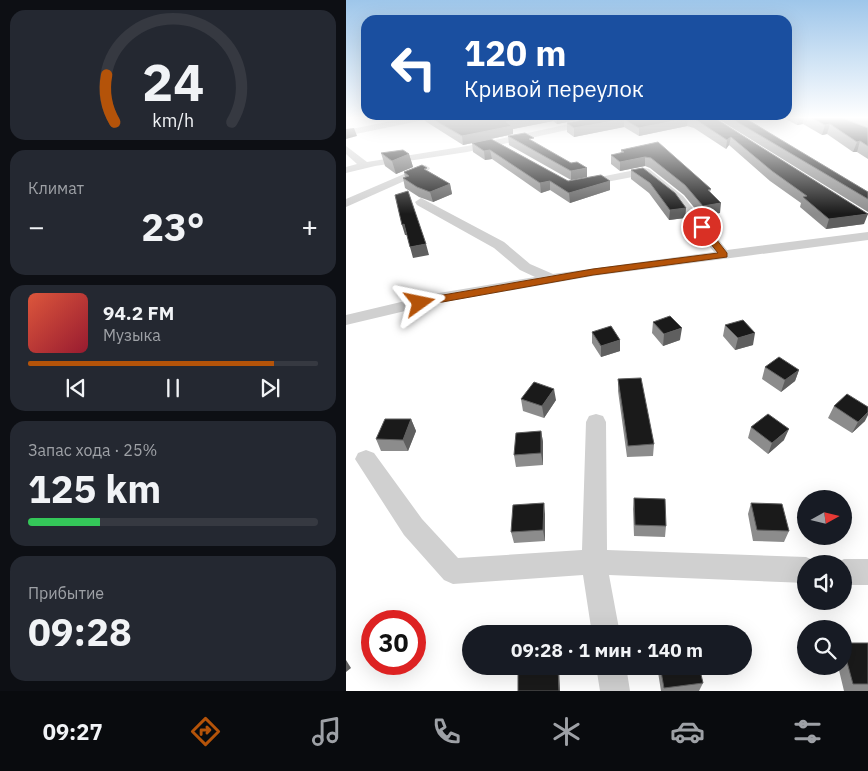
<!DOCTYPE html>
<html lang="ru">
<head>
<meta charset="utf-8">
<style>
  body { margin:0; font-family:"IBM Plex Sans",sans-serif; background:#242831; color:#f1f3f6; height:100vh; display:flex; flex-direction:column; font-size:19px; white-space:nowrap }
  * { box-sizing:border-box; margin:0 }
  p { font-size:16px; color:#9ea1a6 }
  .icon { flex:none; width:28px; height:28px; fill:none; stroke:currentColor; stroke-width:2; stroke-linecap:round; stroke-linejoin:round }
  .map { position:relative; flex:1; overflow:hidden }
  .drawer { display:flex; flex-direction:column; gap:10px; padding:10px; background:#0d0f14; width:346px }
  .drawer>* { flex:none }
  .hud { position:absolute; left:15px; top:15px; width:431px; height:105px; border-radius:15px; box-shadow:0 5px 20px #0002; background:#1a4fa0; color:#fff; overflow:hidden }
  .needle { width:32px; rotate:82deg }
  .fabs { position:absolute; left:451px; top:490px; display:grid; gap:10px }
  .fabs a { display:grid; place-items:center; width:55px; height:55px; border-radius:50%; background:#171b24; box-shadow:0 5px 20px #0002; font-size:25px }
  .speed { position:absolute; left:15px; top:610px; display:flex; gap:10px; font-size:25px; font-weight:700; text-align:center }
  .speed>* { display:grid; place-content:center; width:65px; height:65px; border-radius:50%; background:#171b24; box-shadow:0 5px 20px #0002; line-height:1 }
  .speed .limit { border:8px solid #d22; background:#fff; color:#111 }
  .pin { position:absolute; display:grid; place-items:center; width:42px; height:42px; color:#fff; margin:-21px; border:2px solid #fff; border-radius:50%; box-shadow:0 1px 5px #0007 }
  .me { position:absolute; width:55px; margin:-28px; rotate:78deg; stroke-linejoin:round; filter:drop-shadow(0 0 4px #0008) }
  .turn { display:flex; align-items:center; gap:18px; height:105px; padding:0 20px; font-size:22px }
  .turn .icon { width:65px; height:65px; stroke-width:2.5 }
  .turn b { display:block; font-size:35px; line-height:42px }
  .big { font-size:38px; font-weight:700; line-height:1.1 }
  .drawer .tile { flex:1; display:flex; flex-direction:column; justify-content:center; gap:8px; min-width:0; padding:0 18px; border-radius:15px; background:#242831 }
  .drawer .dial { align-items:center; gap:0 }
  .dial svg { height:130px; overflow:visible; fill:none; stroke:#363941; stroke-width:7; stroke-linecap:round; text-anchor:middle }
  .dial text { fill:#f1f3f6; stroke:none }
  .song { display:flex; align-items:center; gap:15px }
  .cover { width:60px; height:60px; border-radius:8px; background:linear-gradient(135deg,hsl(10 70% 55%),hsl(350 70% 35%)) }
  .played { height:5px; border-radius:2px; background:linear-gradient(90deg,#b45309 85%,#363941 85%) }
  .keys { display:flex; justify-content:space-around; direction:ltr }
  .heat { display:flex; justify-content:space-between; align-items:center; font-size:28px; direction:ltr }
  .charge { height:8px; border-radius:4px; background:linear-gradient(90deg,#34c759 25%,#363941 0) }
  .trip { position:absolute; left:116px; top:625px; width:290px; height:50px; border-radius:25px; background:#171b24; box-shadow:0 5px 20px #0002; font-weight:700; line-height:50px; text-align:center }
  .dock { display:flex; height:80px; justify-content:space-around; align-items:center; background:#090b0e; color:#9ea1a6 }
  .dock .icon { width:35px; height:35px }
  .dock .current { color:#b45309 }
  .dock b { font-size:22px; color:#f1f3f6 }
  main { display:flex; flex:1; min-height:0 }
  .map>svg:first-child { display:block }
  .lines { fill:none; stroke-linecap:round; stroke-linejoin:round }
  .minor { fill:#d0d0d0; fill-rule:evenodd }
  .wall { fill:#8c8c8c }
  .shaded-wall { fill:#5f5f5f }
  .building { fill:#1a1a1a; stroke:#5f5f5f }
  .route { fill:#b45309; stroke:#753606 }
</style>
</head>
<body>
<main>
<section class="drawer">
<div class="tile dial"><svg viewBox="0 0 100 80">
<path d="M14 69A42 42 0 1 1 86 69"/>
<path d="M14 69A42 42 0 0 1 9 40" stroke="#b45309"/>
<text x="50" y="56" font-size="32" font-weight="700">24</text>
<text x="50" y="72" font-size="11">km/h</text>
</svg></div>
<div class="tile"><p>Климат</p>
<div class="heat"><a>−</a><b class="big">23°</b><a>+</a></div>
</div>
<div class="tile">
<div class="song"><i class="cover"></i><div><b>94.2 FM</b><p>Музыка</p></div></div>
<div class="played"></div>
<div class="keys"><svg class="icon" aria-label="previous" viewBox="0 0 24 24"><path d="M18 5L8 12l10 7zM5 5v14"/></svg><svg class="icon" aria-label="pause" viewBox="0 0 24 24"><path d="M8 5v14M16 5v14"/></svg><svg class="icon" aria-label="next" viewBox="0 0 24 24"><path d="M6 5l10 7-10 7zM19 5v14"/></svg></div>
</div>
<div class="tile"><p>Запас хода · 25%</p><b class="big">125 km</b><div class="charge"></div></div>
<div class="tile"><p>Прибытие</p><b class="big">09:28</b></div>
</section>
<div class="map">
<svg width="522" height="691" viewBox="0 0 522 691">
  <rect width="100%" height="100%" fill="#fff"/>
  <g class="lines">
    <path class="minor" d="M66,117H82L78,120L0,136V130Z
      M255,117H270L266,120L121,152L29,166L0,173V167L11,164L0,154V146L21,162L121,146Z
      M79,165L84,168L83,170L0,207V199Z
      M299,168L303,169L337,196L381,250L522,232V240L247,276L93,303L0,325V315L93,293L189,277L174,270L148,248L71,205L69,202L75,198L158,242L184,264L207,274L368,252L329,202L297,175L239,186L233,183L239,180Z
      M250,414L257,416L260,422L261,550L460,557L469,561L470,564H460V583L263,575L274,634H246L237,575L107,584L98,580L58,535L9,459L12,453L20,450L28,453L76,519L112,558L236,550L240,422L243,416Z
      M498,559H522V585H498V564H488Z
      M250,666H280L284,691H254Z"/>
  </g>
  <path class="wall" d="M78,117H247L211,124L207,121L167,129V134L117,145L79,121Z
    M252,117H367L518,224L480,229L454,207L455,203L424,181L383,145L380,149L348,128L341,126L293,136L278,127L228,137L221,132V123Z
    M369,117H397L522,192V212Z
    M436,117H522V159L511,152H507L481,134L476,135L457,124L451,125Z
    M162,136L241,177L225,180L163,145Z
    M145,139L222,181H264V190L224,203L204,190L195,193L146,159L139,160L127,152L126,143Z
    M312,142L365,189L364,192L374,213L355,216L338,195L304,168L299,166L274,171L265,164V155L275,153V150Z
    M35,153L63,154L67,167L50,174L39,166Z
    M285,170L340,208L339,218L323,220L303,193L285,179Z
    M82,171L104,184L106,194L87,202L73,197L59,188L57,178H59L58,172Z
    M307,322L334,340L317,346L306,333Z
    M379,325L407,345L389,350L377,336Z
    M246,332L274,351L255,357L246,343Z
    M419,367L453,370L449,381L435,392L416,379Z
    M272,379L308,444L307,456L281,457L272,391Z
    M175,399L210,400L198,418L177,411Z
    M488,406L519,421L506,433L482,418Z
    M65,419L70,431L62,451H35L30,439Z
    M405,427L438,440L422,454L402,438Z
    M195,431L197,442V465L170,467L168,455Z
    M288,498L320,526L319,537L288,536L287,509Z
    M405,503L443,531L438,542L407,541L402,514Z
    M199,514V541L168,543L165,532Z
    M498,643H522V691H498L492,666H498Z
    M311,666H353L357,683L353,691H315Z"/>
  <path class="shaded-wall" d="M187,117H206L207,121L167,129V134L117,145L116,136L160,122Z
    M211,117H247L211,124Z
    M453,117H458L457,124L451,125Z
    M342,118L341,126L293,136V128Z
    M278,119V127L228,137V128Z
    M484,124L481,134L476,135L479,125Z
    M8,128L11,136L0,139V129Z
    M385,137L383,145L380,149L381,140Z
    M514,141L511,152H507L511,142Z
    M144,150L146,159L139,160L138,151Z
    M63,154L67,167L50,174L46,161Z
    M299,157V166L274,171V162Z
    M241,168V177L225,180V171Z
    M204,181V190L195,193L194,183Z
    M264,181V190L224,203L223,193Z
    M104,184L106,194L87,202L84,192Z
    M375,203L374,213L355,216L357,206Z
    M340,208L339,218L323,220L324,210Z
    M522,214L518,224L480,229L483,219Z
    M58,224L61,235H59L56,225Z
    M80,244L83,255L67,258L64,247Z
    M336,328L334,340L317,346L318,334Z
    M409,333L407,345L389,350L392,338Z
    M274,340V351L255,357V346Z
    M453,370L449,381L435,392L439,380Z
    M208,389L210,400L198,418L196,406Z
    M522,412V415L519,421L506,433L512,422Z
    M65,419L70,431L62,451L57,440Z
    M443,429L438,440L422,454L426,443Z
    M195,431L197,442V465L195,453Z
    M198,503L199,514V541L197,530Z
    M0,660L5,668L0,672Z
    M212,666H213L214,691H213Z"/>
  <path class="building" d="M83,117H187L160,122L166,126L116,136Z
    M252,117H367L522,214L483,219L457,197L461,196L426,171L385,137L381,140L349,119L342,118L293,128L278,119L228,128L221,123Z
    M383,117H397L522,192V199Z
    M464,117H494L522,128V146L514,141L511,142L484,124L479,125Z
    M179,133L188,138L183,139L225,163L231,162L241,168L225,171L162,136Z
    M145,139L222,181L255,175L264,181L223,193L204,181L194,183L144,150L138,151L126,143Z
    M312,142L365,189L362,190L375,203L357,206L339,185L305,158L299,157L274,162L265,155L278,152L275,150Z
    M57,150L63,154L46,161L35,153Z
    M76,165L81,168L78,169L104,184L84,192L71,187L57,178L63,176L58,172Z
    M297,168L329,193L340,208L324,210L304,183L285,170Z
    M62,191L80,244L64,247L58,224L56,225L49,195Z
    M324,316L336,328L318,334L307,322Z
    M397,320L409,333L392,338L379,325Z
    M265,326L274,340L255,346L246,332Z
    M433,357L453,370L439,380L419,367Z
    M295,378L308,444L282,446L272,379Z
    M188,382L208,389L196,406L175,399Z
    M501,394L522,407V412L512,422L488,406Z
    M422,414L443,429L426,443L405,427Z
    M39,419H65L57,440L30,439Z
    M195,431V453L168,455L170,433Z
    M288,498L319,499L320,526L289,525Z
    M198,503L197,530L165,532L167,505Z
    M405,503L436,504L443,531L411,530Z
    M498,643H522V684H507L498,651Z
    M172,666H212L213,691H172Z
    M314,666H353L357,683L318,688Z"/>
  <linearGradient id="sky" x2="0" y2="1"><stop stop-color="#9ec6ea"/><stop offset="0.55" stop-color="#fff"/><stop offset="1" stop-color="#fff" stop-opacity="0"/></linearGradient>
  <rect width="522" height="214" fill="url(#sky)"/>
  <path class="route" d="M353,225H359L381,253V257L247,275L74,306L69,303L74,299L247,269L372,253L353,229Z"/>
</svg>
<div class="fabs">
<a><svg class="needle" viewBox="-14 -14 28 28"><path d="M0-13l5 13h-10z" fill="#e53935"/><path d="M0 13l5-13h-10z" fill="#9ea1a6"/></svg></a>
<a><svg class="icon" aria-label="sound" viewBox="0 0 24 24"><path d="M4 9h4l5-4v14l-5-4H4zM17 9q2 3 0 6"/></svg></a>
<a><svg class="icon" aria-label="search" viewBox="0 0 24 24"><circle cx="10" cy="10" r="6"/><path d="M15 15l6 6"/></svg></a>
</div>
<div class="speed"><div class="limit">30</div></div>
<div class="pin" style="left:356px;top:227px;background:#d93025"><svg class="icon" aria-label="arrive" viewBox="0 0 24 24"><path d="M6 21V4h12l-3 4 3 4H6"/></svg></div>
<svg class="me" style="left:74px;top:303px" viewBox="-20 -20 40 40"><path d="M0-17L14 15 0 8-14 15z" fill="#b45309" stroke="#fff" stroke-width="4"/></svg>
<div class="trip">09:28 · 1 мин · 140 m</div>
<div class="hud">
<div class="turn"><svg class="icon" aria-label="left" viewBox="0 0 24 24"><path d="M17 20v-9H6M10 6l-5 5 5 5"/></svg><div><b>120 m</b>Кривой переулок</div></div>
</div>
</div>
</main>
<nav class="dock">
<b>09:27</b>
<svg class="icon current" aria-label="directions" viewBox="0 0 24 24"><path d="M12 3l9 9-9 9-9-9zM9 14v-3h6M13 9l2 2-2 2"/></svg>
<svg class="icon" aria-label="music" viewBox="0 0 24 24"><path d="M9 18V5l10-2v13"/><circle cx="6" cy="18" r="3"/><circle cx="16" cy="16" r="3"/></svg>
<svg class="icon" aria-label="phone" viewBox="0 0 24 24"><path d="M5 4h4l2 5-3 2q2 4 5 5l2-3 5 2v4C11 20 4 13 5 4z"/></svg>
<svg class="icon" aria-label="climate" viewBox="0 0 24 24"><path d="M12 3v18M4 7l16 10M4 17L20 7"/></svg>
<svg class="icon" aria-label="car" viewBox="0 0 24 24"><path d="M5 17H2v-5l4-1 3-4h7l3 4 3 1v5h-3M9 17h6M6 11h13"/><circle cx="7" cy="17" r="2"/><circle cx="17" cy="17" r="2"/></svg>
<svg class="icon" aria-label="filters" viewBox="0 0 24 24"><path d="M4 7h16M4 17h16"/><circle cx="9" cy="7" r="2"/><circle cx="15" cy="17" r="2"/></svg>
</nav>
</body>
</html>
